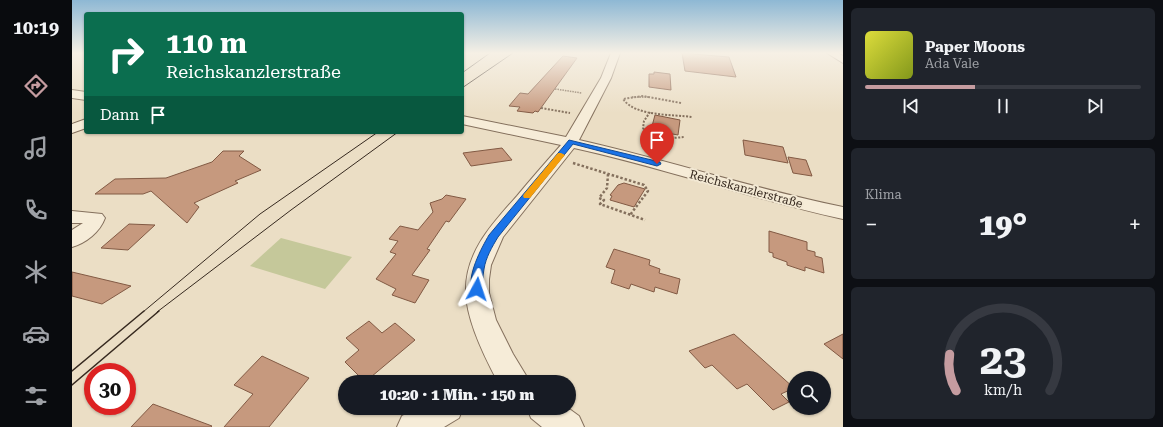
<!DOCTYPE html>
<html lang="de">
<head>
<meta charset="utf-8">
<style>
  body { margin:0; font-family:"Roboto Serif",serif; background:#20242c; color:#f1f3f6; height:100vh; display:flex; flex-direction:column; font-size:15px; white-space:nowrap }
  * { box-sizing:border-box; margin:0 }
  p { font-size:13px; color:#9ea1a6 }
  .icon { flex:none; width:22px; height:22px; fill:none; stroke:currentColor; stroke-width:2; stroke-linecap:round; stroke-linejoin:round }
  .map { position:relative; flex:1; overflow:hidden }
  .drawer { display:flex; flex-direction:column; gap:8px; padding:8px; background:#0d0f14; width:320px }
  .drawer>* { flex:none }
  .banner { position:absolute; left:12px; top:12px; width:380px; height:122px; border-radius:4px; box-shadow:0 1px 3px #0004; background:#0b6e4f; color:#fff; overflow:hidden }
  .buttons { position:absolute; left:715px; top:371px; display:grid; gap:8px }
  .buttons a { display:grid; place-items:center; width:44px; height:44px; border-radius:50%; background:#171b24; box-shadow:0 1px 3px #0004; font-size:20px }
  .speed { position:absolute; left:12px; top:363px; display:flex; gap:8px; font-size:20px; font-weight:700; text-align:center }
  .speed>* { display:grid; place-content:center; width:52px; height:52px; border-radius:50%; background:#171b24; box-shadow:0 1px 3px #0004; line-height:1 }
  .speed .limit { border:6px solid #d22; background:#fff; color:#111 }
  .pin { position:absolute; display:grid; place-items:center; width:34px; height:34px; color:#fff; margin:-41px -17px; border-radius:50% 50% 50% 0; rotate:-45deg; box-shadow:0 0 4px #0007 }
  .pin .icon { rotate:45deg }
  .me { position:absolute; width:44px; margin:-22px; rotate:5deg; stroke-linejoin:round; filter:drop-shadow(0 0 3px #0008) }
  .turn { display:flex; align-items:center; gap:14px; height:84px; padding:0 16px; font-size:18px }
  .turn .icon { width:52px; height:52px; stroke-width:2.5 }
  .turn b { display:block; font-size:28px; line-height:34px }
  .then { display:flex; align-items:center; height:38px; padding:0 16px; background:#0003; gap:8px; font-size:15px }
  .big { font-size:30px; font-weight:800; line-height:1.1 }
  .drawer .tile { flex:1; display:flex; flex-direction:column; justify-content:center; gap:6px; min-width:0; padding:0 14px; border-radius:6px; background:#20242c }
  .drawer .dial { align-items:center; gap:0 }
  .dial svg { height:104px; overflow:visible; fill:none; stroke:#363941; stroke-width:7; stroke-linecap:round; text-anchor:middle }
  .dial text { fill:#f1f3f6; stroke:none }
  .song { display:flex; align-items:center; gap:12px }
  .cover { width:48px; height:48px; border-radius:6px; background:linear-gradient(135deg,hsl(60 70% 55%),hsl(70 70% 35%)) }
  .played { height:4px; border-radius:2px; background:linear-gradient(90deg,#c59ca0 40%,#363941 40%) }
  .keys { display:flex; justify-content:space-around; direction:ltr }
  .heat { display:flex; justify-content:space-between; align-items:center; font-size:22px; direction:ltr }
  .trip { position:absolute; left:266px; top:375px; width:238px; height:40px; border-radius:20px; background:#171b24; box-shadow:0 1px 3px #0004; font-weight:800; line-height:40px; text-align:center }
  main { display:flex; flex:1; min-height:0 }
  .tab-bar { display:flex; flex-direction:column; width:72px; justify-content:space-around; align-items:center; background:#090b0e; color:#9ea1a6 }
  .tab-bar .icon { width:28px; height:28px }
  .tab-bar .on { color:#c59ca0 }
  .tab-bar b { font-size:18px; color:#f1f3f6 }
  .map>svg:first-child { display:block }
  .green { fill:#c5c89a }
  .building { fill:#c6997e; stroke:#825a44 }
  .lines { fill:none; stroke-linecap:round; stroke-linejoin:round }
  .minor-casing { stroke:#84705d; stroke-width:2 }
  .path-far2 { stroke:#84705d; stroke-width:1.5; stroke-dasharray:1.5 1; stroke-linecap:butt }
  .path-far1 { stroke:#84705d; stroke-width:2; stroke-dasharray:2 1.5; stroke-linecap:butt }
  .path { stroke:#84705d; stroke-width:2.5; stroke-dasharray:2.5 2; stroke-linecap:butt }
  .minor { fill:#f6ecd8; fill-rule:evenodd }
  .tram-far1 { stroke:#36291f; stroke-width:1 }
  .tram { stroke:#36291f; stroke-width:1.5 }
  .route { fill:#1a73e8; stroke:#114b97 }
  .slow { fill:#f59e0b }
  .labels { text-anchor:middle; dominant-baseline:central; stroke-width:4; stroke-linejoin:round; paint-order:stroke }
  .street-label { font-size:12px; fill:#36291f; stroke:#f3e9d4 }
</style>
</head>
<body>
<main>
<nav class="tab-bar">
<b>10:19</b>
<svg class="icon on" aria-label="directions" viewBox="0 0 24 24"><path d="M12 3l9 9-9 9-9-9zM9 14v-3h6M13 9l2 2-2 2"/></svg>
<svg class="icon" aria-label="music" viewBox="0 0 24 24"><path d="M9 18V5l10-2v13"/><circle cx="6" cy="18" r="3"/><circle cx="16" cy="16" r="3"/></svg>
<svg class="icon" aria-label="phone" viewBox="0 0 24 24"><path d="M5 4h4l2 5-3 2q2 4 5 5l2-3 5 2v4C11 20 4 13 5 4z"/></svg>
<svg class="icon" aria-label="climate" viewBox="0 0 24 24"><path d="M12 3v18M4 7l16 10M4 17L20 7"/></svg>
<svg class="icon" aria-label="car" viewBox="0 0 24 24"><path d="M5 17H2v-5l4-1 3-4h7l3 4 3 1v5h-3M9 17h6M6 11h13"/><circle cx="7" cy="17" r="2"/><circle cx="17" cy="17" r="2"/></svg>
<svg class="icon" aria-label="filters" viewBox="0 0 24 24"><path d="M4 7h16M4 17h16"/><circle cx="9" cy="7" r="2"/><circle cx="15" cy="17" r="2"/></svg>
</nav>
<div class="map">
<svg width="771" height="427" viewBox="0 0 771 427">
  <rect width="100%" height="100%" fill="#ebdec5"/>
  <path class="green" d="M209,238L280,257L253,289L178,266Z"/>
  <path class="building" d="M610,53L657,57L664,77L613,71Z
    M491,56L505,58L466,112L463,111L461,113L445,111L448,107L437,106L448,93L456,94Z
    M582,72L598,74L599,90L577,87V74H582Z
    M583,115L608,120L606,135L579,130Z
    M671,140L711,147L716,163L673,155Z
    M430,148L440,160L399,166L391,153Z
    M151,151H172L167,156L189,170L163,181L166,183L122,203L127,207L115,223L79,191L71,194H23L43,179L94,178L140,162Z
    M716,157L734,160L740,176L721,173Z
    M552,183L573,189L562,207L538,200L540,196L538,195L546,185Z
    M374,195L394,199L377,222L374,221L355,249L358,250L340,275L357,280L343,303L320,295L324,289L304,279L324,254L318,252L326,241L317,239L328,226L346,230L361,212L358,203L370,199Z
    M57,224L83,225L56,250L29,248Z
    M697,231L735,242V250L743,252V256L750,258L752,273L733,267V271L715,265V262L701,257V253L697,252Z
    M542,249L578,260L577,265L588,269L587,273L608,279L605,294L583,287L582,292L559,284L557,289L539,283L543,270L534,267Z
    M0,272L59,286L30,304L0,296Z
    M297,321L310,333L323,323L343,340L293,382L273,362L287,350L274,338Z
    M662,334L722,388L709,394L717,402L701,410L675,384L665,389L640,365L633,368L617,351Z
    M771,334V359L752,344Z
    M190,356L237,378L197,427H152L181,394L162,385Z
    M81,404L140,426L139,427H59Z"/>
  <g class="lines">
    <g class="minor-casing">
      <path id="minor" d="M539,53H548L539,78L507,140C596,160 682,189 771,207V219C680,199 593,168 502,148L431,237L419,265L417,279V293L424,320L441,354L458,382H426C413,358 395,321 394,294C392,253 420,224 445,196C459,179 474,162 489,145L390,124V116L494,137L529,78Z
        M755,53H766L771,56V63Z
        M0,90L14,92V100L0,98Z
        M14,119V128L0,133V124Z
        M0,211L30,214L33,218C28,232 14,243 0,247V230L11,223H0Z
        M345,408H391L387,418L372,427H325L330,416Z
        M455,408H496L507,416L512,427H470L459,418Z"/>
    </g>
    <path class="path-far2" d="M483,89L510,93
      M560,97H577"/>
    <path class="path-far1" d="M609,103L571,96L551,99C564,117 600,114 620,117
      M469,108L498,113
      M578,112L572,121L571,128C580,141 599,138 613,137"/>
    <path class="path" d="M501,163L572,185L576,191L558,215
      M536,174L535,188L527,198L532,200L528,204L573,220"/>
    <use href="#minor" class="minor"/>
    <path class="tram-far1" d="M390,73L418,53
      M390,88L441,53
      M71,312L188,214L306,132
      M85,312L219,210L326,132"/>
    <path class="tram" d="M0,371L72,311
      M0,385L87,311"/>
  </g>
  <linearGradient id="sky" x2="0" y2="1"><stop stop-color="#8eb8d4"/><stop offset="0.47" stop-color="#f6f0e5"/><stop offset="1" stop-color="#f6f0e5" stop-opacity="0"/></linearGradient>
  <rect width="771" height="113" fill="url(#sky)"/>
  <path class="route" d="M497,140L588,162L589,164L585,166L501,144L426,237C420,247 414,257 412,269C410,277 412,285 409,292L405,293L401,292C393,278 410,247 417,235Z"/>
  <path class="slow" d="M486,153H489L493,155L458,198H452L451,196L452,194Z"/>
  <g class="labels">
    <g class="street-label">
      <text transform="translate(674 189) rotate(15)">Reichskanzlerstraße</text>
    </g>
  </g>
</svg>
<div class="buttons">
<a><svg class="icon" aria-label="search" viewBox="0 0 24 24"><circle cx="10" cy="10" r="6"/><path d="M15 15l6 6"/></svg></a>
</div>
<div class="speed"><div class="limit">30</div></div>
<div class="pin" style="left:585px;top:164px;background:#d93025"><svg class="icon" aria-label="arrive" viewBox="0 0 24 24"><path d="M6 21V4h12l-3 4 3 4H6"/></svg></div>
<svg class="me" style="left:405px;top:289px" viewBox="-20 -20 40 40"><path d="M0-17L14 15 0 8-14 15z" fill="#1a73e8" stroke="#fff" stroke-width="4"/></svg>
<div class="trip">10:20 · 1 Min. · 150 m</div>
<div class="banner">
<div class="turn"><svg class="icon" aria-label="right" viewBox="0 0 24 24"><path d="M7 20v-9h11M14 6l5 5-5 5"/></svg><div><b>110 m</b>Reichskanzlerstraße</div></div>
<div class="then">Dann<svg class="icon" aria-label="arrive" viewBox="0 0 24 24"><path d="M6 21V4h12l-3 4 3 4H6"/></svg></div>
</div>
</div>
<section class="drawer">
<div class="tile">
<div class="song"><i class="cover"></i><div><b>Paper Moons</b><p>Ada Vale</p></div></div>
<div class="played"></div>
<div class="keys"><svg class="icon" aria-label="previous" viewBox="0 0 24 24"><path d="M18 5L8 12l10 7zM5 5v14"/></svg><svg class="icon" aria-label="pause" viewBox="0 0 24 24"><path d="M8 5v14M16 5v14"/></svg><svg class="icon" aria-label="next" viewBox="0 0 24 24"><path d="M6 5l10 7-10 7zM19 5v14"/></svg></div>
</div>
<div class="tile"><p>Klima</p>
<div class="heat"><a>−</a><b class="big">19°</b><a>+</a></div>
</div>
<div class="tile dial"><svg viewBox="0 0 100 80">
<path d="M14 69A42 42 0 1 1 86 69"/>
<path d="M14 69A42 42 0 0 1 9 41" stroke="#c59ca0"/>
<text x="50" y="56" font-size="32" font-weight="700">23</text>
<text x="50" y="72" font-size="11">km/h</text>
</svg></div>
</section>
</main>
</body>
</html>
